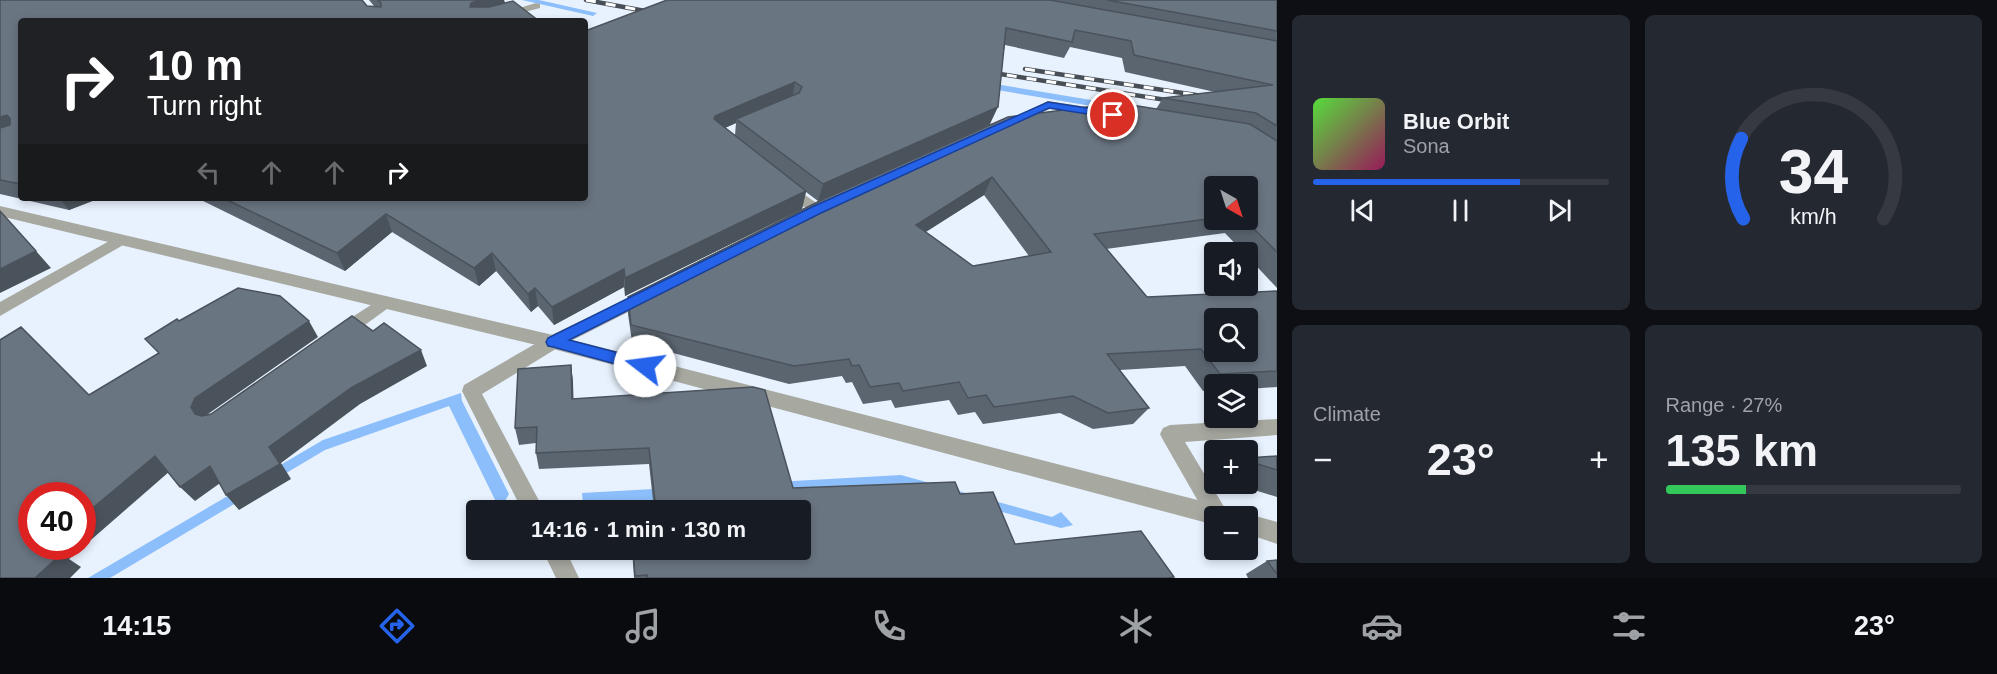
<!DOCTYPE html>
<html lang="en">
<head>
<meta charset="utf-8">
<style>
  body { margin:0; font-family:Arial,sans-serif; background:#242831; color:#f1f3f6; height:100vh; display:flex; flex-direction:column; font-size:22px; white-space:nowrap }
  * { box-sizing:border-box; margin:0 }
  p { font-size:20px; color:#9ea1a6 }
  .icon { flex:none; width:33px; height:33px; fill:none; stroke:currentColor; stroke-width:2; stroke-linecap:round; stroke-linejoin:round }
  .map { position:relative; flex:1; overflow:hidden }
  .details { display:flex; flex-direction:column; gap:15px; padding:15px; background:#0d0f14; width:720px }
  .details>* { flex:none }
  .banner { position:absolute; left:18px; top:18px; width:570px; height:183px; border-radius:6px; box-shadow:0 3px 9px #0003; background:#202124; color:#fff; overflow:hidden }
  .needle { width:39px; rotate:141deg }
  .fabs { position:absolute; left:1204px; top:176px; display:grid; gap:12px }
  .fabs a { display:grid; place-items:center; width:54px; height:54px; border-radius:6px; background:#171b24; box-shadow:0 3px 9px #0003; font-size:30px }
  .speed { position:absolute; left:18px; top:482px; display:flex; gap:12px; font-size:30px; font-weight:700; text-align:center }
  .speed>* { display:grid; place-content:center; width:78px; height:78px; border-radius:50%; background:#171b24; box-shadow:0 3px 9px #0003; line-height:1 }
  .speed .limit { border:9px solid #d22; background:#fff; color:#111 }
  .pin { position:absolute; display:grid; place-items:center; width:51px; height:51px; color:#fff; margin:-26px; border:3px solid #fff; border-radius:50%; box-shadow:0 2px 6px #0007 }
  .me { position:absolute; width:66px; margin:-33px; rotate:285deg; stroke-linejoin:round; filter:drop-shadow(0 0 4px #0008) }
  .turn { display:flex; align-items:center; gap:21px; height:126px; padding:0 30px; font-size:27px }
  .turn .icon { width:78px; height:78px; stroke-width:2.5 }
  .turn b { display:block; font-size:42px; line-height:51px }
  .lanes { display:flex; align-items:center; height:57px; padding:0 30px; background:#0003; justify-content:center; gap:30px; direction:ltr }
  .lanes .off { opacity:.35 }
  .big { font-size:45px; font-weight:700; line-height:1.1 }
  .details .widget { flex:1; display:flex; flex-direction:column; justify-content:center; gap:9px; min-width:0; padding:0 21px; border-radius:9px; background:#242831 }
  .details .dial { align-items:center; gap:0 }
  .dial svg { height:156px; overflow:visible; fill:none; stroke:#363941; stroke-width:7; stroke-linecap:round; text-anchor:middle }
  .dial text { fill:#f1f3f6; stroke:none }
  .song { display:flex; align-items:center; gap:18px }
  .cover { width:72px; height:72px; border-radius:9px; background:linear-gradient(135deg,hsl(110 70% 55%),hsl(330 70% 35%)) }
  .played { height:6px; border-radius:3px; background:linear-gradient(90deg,#2563eb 70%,#363941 70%) }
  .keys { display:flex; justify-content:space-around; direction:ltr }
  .heat { display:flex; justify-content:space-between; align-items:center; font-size:33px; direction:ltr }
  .charge { height:9px; border-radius:4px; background:linear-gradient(90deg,#34c759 27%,#363941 0) }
  .details .tiles { flex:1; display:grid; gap:15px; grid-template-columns:repeat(2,1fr) }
  .trip { position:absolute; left:466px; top:500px; width:345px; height:60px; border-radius:6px; background:#171b24; box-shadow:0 3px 9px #0003; font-weight:700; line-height:60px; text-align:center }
  .tab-bar { display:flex; height:96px; justify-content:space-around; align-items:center; background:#090b0e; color:#9ea1a6 }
  .tab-bar .icon { width:42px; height:42px }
  .tab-bar .active { color:#2563eb }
  .tab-bar b { font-size:27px; color:#f1f3f6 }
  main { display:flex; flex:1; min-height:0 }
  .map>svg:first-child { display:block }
  .water { fill:#8bbefa }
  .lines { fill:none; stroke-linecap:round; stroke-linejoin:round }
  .stream { fill:#8bbefa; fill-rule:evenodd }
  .minor { fill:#a7a9a1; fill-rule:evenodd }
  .tertiary { fill:#a7a9a1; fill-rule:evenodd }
  .rail-casing { stroke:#484e55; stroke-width:4.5 }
  .rail { stroke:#fff; stroke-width:3; stroke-dasharray:10; stroke-linecap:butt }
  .wall { fill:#5b6570; fill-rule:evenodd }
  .shaded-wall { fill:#4a525b }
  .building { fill:#6a7582; stroke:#4a525b; stroke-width:1.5; fill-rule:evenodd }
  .route { fill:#2563eb; stroke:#184099; stroke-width:1.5 }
</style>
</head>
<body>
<main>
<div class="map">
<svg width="1277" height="578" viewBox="0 0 1277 578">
  <rect width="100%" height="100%" fill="#e8f2fe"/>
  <path class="water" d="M461,393L462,401L509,494L500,510L449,406L325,450L110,578H88L323,440Z
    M901,475L1052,517L1061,512L1073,525L1061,528L902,485L583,506L582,493Z"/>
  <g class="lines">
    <path class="stream" d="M522,0H539L597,13L593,16Z
      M983,82L1121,105L1126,108L1121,111L980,87L978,85Z"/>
    <path class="minor" d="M536,3L540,4V8L491,21H474Z
      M1048,101L1094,108L1100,112L1094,116L1050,109L1012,127L1007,128L1001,124Z
      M787,182L822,207L824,210L822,213H812L782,190L780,187L782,184Z
      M120,235L125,236L128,240L125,244L0,316V302Z
      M648,289L654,291L656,295L654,299L559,347L482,394L544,510H522L462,391L464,385L547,337Z
      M385,296L391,298L393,302L391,306L347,338L341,340L335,338L332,333L335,328Z
      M1277,419V435L1185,442L1229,515L1215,516V524L1210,522L1163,440L1160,434L1163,428L1170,425Z
      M542,549H565L579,578H556Z"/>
    <path class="tertiary" d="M0,206L553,335L1221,506L1229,509L1232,516H1215V525L553,349L0,216Z
      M1248,514L1277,522V544L1248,534V516H1242Z"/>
    <g class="rail-casing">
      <path id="rail" d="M586,0L656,13
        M1025,69L1209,97
        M987,72L1179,102"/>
    </g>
    <use href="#rail" class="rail"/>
  </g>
  <path class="wall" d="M0,0L374,6L369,0H504L505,3L539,21H21V198H100L69,210L0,194Z
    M667,0H1277V288L1248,257V252H1243L1225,233L1106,249L1147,297L1277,291V387L1248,389V384H1215V390L1203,391L1185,366L1120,370L1149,408L1133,424L1093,429L1060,413L983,424L975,412L958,415L949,400L895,408L891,400L863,404L852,382L846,383L842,376L789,384L632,342L628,314V297L818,201L806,192L802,209L625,296L624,287L554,325L538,306L531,312L496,271L479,286L392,232L345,271L197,198H585ZM1005,45L1064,58L1070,47L1122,58L1125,72L1215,92L1163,98L1156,109L990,124ZM736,123L735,135L725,128ZM1215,186L1248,219H1215ZM984,195L1029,256L973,266L926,232Z
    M571,365L573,382V399L793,488L960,494L1015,544L1174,577L1173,578H634L632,549H801V510H654L649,464L539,469L536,453V443L519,445L515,428Z
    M1277,456V497L1232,483H1248V458Z
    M1277,560V578H1248L1246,574L1267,561Z"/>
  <path class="shaded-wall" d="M481,0H504L506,9L470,7L471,3Z
    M795,82L792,99L736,119V123L713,133L715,116Z
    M998,107L990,124L818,201L823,184Z
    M7,115L20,133L0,138V117Z
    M992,177L984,195L909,242L916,225Z
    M806,191L802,209L625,296V278Z
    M59,198H100L69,210Z
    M386,214L392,232L345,271L337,253Z
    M36,251L51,268L0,293V269Z
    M492,253L496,271L479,286L474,268Z
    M624,269V287L554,325L552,307Z
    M535,288L538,306L531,312L528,294Z
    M309,321L318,337L208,414L204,423L195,414L191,407L195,398Z
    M421,350L427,366L360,404L281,463L291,479L239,510L226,495L269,447L351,388Z
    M571,365L573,382L574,416L572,399Z
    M155,456L170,471L69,559L81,567L70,578H35L48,546H82V517Z
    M210,466L223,481L195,501L180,487Z"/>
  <path class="building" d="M0,0H362L367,6L381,7V3L378,0H481L471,3L470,7H489L513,1L539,21H21V184L0,180V128L10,125V118L7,115L0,117Z
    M667,0H1050L1277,41V126L1256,113L1163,98L1273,85L1134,55L1131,41L1075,30L1072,42L1006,28L998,107L823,184L736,119L799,93L802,87L795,82L715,116L714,119L806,191L625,278L624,269L552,307L535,288L528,294L492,253L474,268L386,214L337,253L223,198H585V31Z
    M1107,0H1277V31Z
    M1119,103L1250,124L1277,141V252L1244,219H1248V186H1215V218L1094,234L1147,297L1277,291V371L1220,374L1201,349L1107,354L1149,408L1108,413L1073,396L994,407L986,395L968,398L959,382L903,391L899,383L870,387L859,365L852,366L849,359L794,366L631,325L628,297L828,197L1008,117ZM992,177L1051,252L973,266L916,225ZM1215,318H1248V351H1215Z
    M0,211L36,251L0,269Z
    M238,288L280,296L309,321L195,398L191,407L195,414L202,416L211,414L352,316L373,331L384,323L421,350L351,388L269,447L280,464L226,495L210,466L180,487L155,456L82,517V495H32V546H48L61,554L35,578H0V340L21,327L89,395L159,353L145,339L177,319L179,321Z
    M571,365L572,399L753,387L765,390L793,488L955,482L960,494L993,492L1015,544L1141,531L1174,577L1168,578H647V575L635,576L633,549H801V510H656L649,448L536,453L537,427L515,428L518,369Z
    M1277,456V470L1248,461V458Z
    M1277,560V574L1267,561Z"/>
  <path class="route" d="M1048,102L1113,112L1118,115L1113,118L1049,108L821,213L569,340L650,361L652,366L650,370L645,372L553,347L548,346L546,342L548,338L812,207Z"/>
</svg>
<div class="fabs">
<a><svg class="needle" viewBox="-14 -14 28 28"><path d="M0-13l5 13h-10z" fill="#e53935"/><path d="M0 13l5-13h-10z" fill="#9ea1a6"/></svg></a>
<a><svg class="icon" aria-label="sound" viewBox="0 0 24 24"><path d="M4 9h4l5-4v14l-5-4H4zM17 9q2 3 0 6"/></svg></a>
<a><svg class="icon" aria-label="search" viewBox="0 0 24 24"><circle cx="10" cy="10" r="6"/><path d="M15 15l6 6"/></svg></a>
<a><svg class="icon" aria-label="layers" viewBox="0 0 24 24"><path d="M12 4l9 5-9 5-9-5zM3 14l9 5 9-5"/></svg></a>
<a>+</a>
<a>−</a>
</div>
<div class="speed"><div class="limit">40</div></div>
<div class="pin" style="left:1113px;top:115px;background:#d93025"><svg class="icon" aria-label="arrive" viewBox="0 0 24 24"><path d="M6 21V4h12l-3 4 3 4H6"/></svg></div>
<svg class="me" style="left:645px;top:366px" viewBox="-20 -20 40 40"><circle r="19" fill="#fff"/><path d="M0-13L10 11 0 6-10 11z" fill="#2563eb"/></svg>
<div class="trip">14:16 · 1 min · 130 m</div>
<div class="banner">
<div class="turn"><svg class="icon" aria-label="right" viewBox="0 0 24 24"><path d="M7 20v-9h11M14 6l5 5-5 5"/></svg><div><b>10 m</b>Turn right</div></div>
<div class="lanes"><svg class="icon off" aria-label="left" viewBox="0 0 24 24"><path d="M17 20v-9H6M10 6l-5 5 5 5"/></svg><svg class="icon off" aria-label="ahead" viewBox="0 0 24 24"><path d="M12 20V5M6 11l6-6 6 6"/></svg><svg class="icon off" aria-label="ahead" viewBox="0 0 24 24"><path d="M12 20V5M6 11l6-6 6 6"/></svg><svg class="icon" aria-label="right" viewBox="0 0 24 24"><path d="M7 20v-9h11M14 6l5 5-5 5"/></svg></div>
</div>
</div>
<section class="details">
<div class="tiles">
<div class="widget">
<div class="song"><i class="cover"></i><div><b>Blue Orbit</b><p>Sona</p></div></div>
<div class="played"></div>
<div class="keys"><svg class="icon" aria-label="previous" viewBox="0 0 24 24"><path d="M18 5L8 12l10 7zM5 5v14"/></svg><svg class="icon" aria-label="pause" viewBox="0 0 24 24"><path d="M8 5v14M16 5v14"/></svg><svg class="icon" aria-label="next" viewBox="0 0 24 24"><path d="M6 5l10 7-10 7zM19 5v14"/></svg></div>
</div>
<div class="widget dial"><svg viewBox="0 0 100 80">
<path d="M14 69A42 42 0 1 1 86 69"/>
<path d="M14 69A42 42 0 0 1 13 28" stroke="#2563eb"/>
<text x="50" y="56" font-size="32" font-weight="700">34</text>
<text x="50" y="72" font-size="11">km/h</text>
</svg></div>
<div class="widget"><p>Climate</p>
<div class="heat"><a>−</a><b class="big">23°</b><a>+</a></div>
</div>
<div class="widget"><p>Range · 27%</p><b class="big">135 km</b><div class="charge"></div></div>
</div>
</section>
</main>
<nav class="tab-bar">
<b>14:15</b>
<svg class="icon active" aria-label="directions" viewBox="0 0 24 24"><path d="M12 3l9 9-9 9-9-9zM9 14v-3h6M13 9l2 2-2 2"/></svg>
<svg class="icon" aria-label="music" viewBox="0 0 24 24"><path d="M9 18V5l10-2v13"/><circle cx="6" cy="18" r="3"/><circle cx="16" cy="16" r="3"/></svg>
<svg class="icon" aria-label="phone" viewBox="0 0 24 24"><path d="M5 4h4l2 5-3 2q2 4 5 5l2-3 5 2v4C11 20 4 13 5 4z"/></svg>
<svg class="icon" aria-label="climate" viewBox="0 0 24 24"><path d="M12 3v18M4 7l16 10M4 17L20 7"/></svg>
<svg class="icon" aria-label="car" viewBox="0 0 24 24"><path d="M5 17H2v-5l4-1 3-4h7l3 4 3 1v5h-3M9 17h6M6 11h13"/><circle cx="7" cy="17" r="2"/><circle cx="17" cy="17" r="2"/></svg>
<svg class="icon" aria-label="filters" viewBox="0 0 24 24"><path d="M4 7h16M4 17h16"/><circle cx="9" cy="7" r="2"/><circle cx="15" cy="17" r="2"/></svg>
<b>23°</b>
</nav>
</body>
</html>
